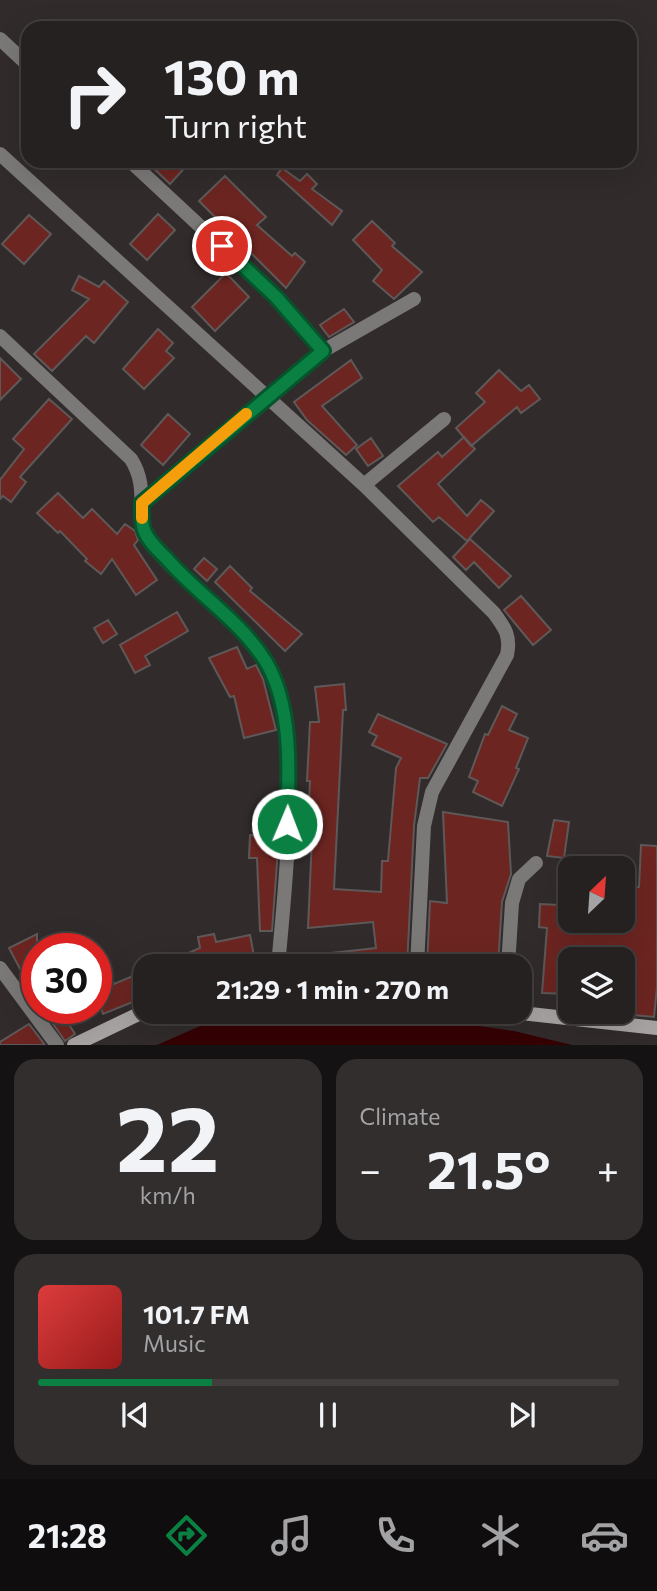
<!DOCTYPE html>
<html lang="en">
<head>
<meta charset="utf-8">
<style>
  body { margin:0; font-family:Commissioner,sans-serif; background:#312e2d; color:#f1f3f6; height:100vh; display:flex; flex-direction:column; font-size:26px; white-space:nowrap }
  * { box-sizing:border-box; margin:0 }
  p { font-size:23px; color:#a3a3a5 }
  .icon { flex:none; width:38px; height:38px; fill:none; stroke:currentColor; stroke-width:2; stroke-linecap:round; stroke-linejoin:round }
  .map { position:relative; height:1045px; overflow:hidden }
  .side { display:flex; flex-direction:column; gap:14px; padding:14px; background:#141212; flex:1 }
  .side>* { flex:none }
  .hud { position:absolute; left:21px; top:21px; width:616px; height:147px; border-radius:21px; box-shadow:0 7px 28px #0002,0 0 0 2px #423e3e; background:#252120; color:#f1f3f6; overflow:hidden }
  .needle { width:46px; rotate:25deg }
  .tools { position:absolute; left:558px; top:856px; display:grid; gap:14px }
  .tools a { display:grid; place-items:center; width:77px; height:77px; border-radius:14px; background:#252120; box-shadow:0 7px 28px #0002,0 0 0 2px #423e3e; font-size:35px }
  .speed { position:absolute; left:21px; top:933px; display:flex; gap:14px; font-size:35px; font-weight:700; text-align:center }
  .speed>* { display:grid; place-content:center; width:91px; height:91px; border-radius:50%; background:#252120; box-shadow:0 7px 28px #0002,0 0 0 2px #423e3e; line-height:1 }
  .speed .limit { border:10px solid #d22; background:#fff; color:#111 }
  .pin { position:absolute; display:grid; place-items:center; width:60px; height:60px; color:#fff; margin:-30px; border:4px solid #fff; border-radius:50%; box-shadow:0 2px 7px #0007 }
  .me { position:absolute; width:77px; margin:-38px; rotate:1deg; stroke-linejoin:round; filter:drop-shadow(0 0 5px #0008) }
  .turn { display:flex; align-items:center; gap:24px; height:147px; padding:0 28px; font-size:32px }
  .turn .icon { width:91px; height:91px; stroke-width:2.5 }
  .turn b { display:block; font-size:49px; line-height:60px }
  .big { font-size:52px; font-weight:700; line-height:1.1 }
  .side .card { flex:1; display:flex; flex-direction:column; justify-content:center; gap:10px; min-width:0; padding:0 24px; border-radius:21px; background:#312e2d }
  .side .dial { align-items:center; gap:0 }
  .dial b { font-size:91px; line-height:1 }
  .song { display:flex; align-items:center; gap:21px }
  .cover { width:84px; height:84px; border-radius:10px; background:linear-gradient(135deg,hsl(0 70% 55%),hsl(0 70% 35%)) }
  .played { height:7px; border-radius:4px; background:linear-gradient(90deg,#0b8043 30%,#423e3e 30%) }
  .keys { display:flex; justify-content:space-around; direction:ltr }
  .heat { display:flex; justify-content:space-between; align-items:center; font-size:38px; direction:ltr }
  .side .tiles { flex:1; display:grid; gap:14px; grid-template-columns:1fr 1fr }
  .card:last-child { grid-column:span 2 }
  .trip { position:absolute; left:133px; top:954px; width:399px; height:70px; border-radius:21px; background:#252120; box-shadow:0 7px 28px #0002,0 0 0 2px #423e3e; font-weight:700; line-height:70px; text-align:center }
  .tab-bar { display:flex; height:112px; justify-content:space-around; align-items:center; background:#0f0d0d; color:#a3a3a5 }
  .tab-bar .icon { width:49px; height:49px }
  .tab-bar .active { color:#0b8043 }
  .tab-bar b { font-size:32px; color:#f1f3f6 }
  .map>svg:first-child { display:block }
  .water { fill:#350103 }
  .building { fill:#6c2521; stroke:#5e5958; stroke-width:2 }
  .lines { fill:none; stroke-linecap:round; stroke-linejoin:round }
  .street { stroke:#7b7878; stroke-width:14 }
  .secondary { stroke:#a7a3a2; stroke-width:14 }
  .route-casing { stroke:#07532c; stroke-width:18 }
  .route { stroke:#0b8043; stroke-width:12 }
  .slow { stroke:#f59e0b; stroke-width:12 }
</style>
</head>
<body>
<div class="map">
<svg width="657" height="1045" viewBox="0 0 657 1045">
  <rect width="100%" height="100%" fill="#312c2b"/>
  <path class="water" d="M232,1012H383L514,1031L572,1045H157Z"/>
  <path class="building" d="M146,161H191L170,184Z
    M282,168L300,181L307,174L317,184L312,189L342,211L332,225L277,175Z
    M225,176L266,217L257,225L292,256L295,253L305,262L286,288L199,201Z
    M158,214L175,230L147,260L130,244Z
    M29,215L51,234L24,264L2,244Z
    M372,221L395,243L392,246L422,272L394,299L373,281L382,270L353,240Z
    M226,273L249,297L215,331L192,307Z
    M79,276L99,287L104,281L128,302L94,343L86,336L52,371L34,354L89,299L72,290Z
    M344,309L354,322L329,337L320,325Z
    M158,329L173,343L166,351L174,358L144,389L123,369Z
    M0,358L21,379L0,400Z
    M351,360L362,378L322,406L357,445L346,455L307,420L294,402Z
    M499,370L521,391L529,385L540,399L521,413L517,407L471,446L456,428L485,402L476,393Z
    M49,399L72,419L20,477L26,482L11,502L3,496L0,499V480L24,449L13,439Z
    M168,414L190,434L163,465L141,445Z
    M464,437L475,449L438,484L467,516L481,500L494,511L467,541L439,517L433,522L398,486L438,452L442,457Z
    M371,438L383,456L368,466L356,449Z
    M58,493L83,518L92,509L117,534L125,524L135,531L138,540L134,545L157,580L136,595L112,559L101,574L85,561L87,559L60,531L58,533L37,513Z
    M470,539L511,576L499,588L474,562L466,570L453,557Z
    M204,558L217,569L207,581L194,569Z
    M230,566L252,588L250,591L302,634L285,651L215,582Z
    M521,596L551,630L533,645L504,610Z
    M177,612L188,631L145,656L150,665L135,673L120,645Z
    M108,620L117,634L103,643L94,628Z
    M237,647L247,669L256,665L263,679L276,730L244,738L234,696L230,697L209,658Z
    M344,684L346,710H343L334,889L381,892L382,861H388L396,768L401,758L372,745L377,736L369,732L378,714L447,744L428,778H420L414,826L407,966H306L305,956L376,948L373,922L308,928L312,837L313,802H309L310,781H307L310,722H319L315,687Z
    M502,706L517,714L509,730L528,738L516,768L519,769L502,806L473,792L478,781L469,777L485,734L488,735Z
    M443,812L508,822L511,874L502,902L498,966H427L430,901L447,903Z
    M554,820L569,822L564,858L547,856Z
    M250,835L279,836L272,931H260L257,858H249Z
    M641,845L657,846V987L654,1017L623,1014V959H570V994L542,993L547,928L539,927L540,904L559,905L558,924L630,928L625,889L639,887Z
    M37,934V1001L9,948Z
    M214,934L216,942L250,935L256,966H159L200,948L198,937Z
    M145,971V997L103,1014L101,1008L70,1026L75,1034L65,1041L42,1008H96V983L111,977L114,984Z
    M29,1024L45,1045H0V1042Z"/>
  <g class="lines">
    <path class="street" d="M0,39L28,65
      M0,154L364,485L494,613C505,628 511,636 507,655L432,792L424,826L417,966
      M130,161L276,297L323,351L142,503
      M0,336L131,459C151,491 133,516 149,540C173,575 211,597 240,628C260,649 276,678 282,707C297,782 285,889 278,966
      M323,351L414,299
      M364,485L444,419
      M508,966L512,903L519,879L536,863
      M0,968L57,1045"/>
    <path class="secondary" d="M512,1012L657,1028
      M74,1045L145,1011"/>
  </g>
  <g class="lines">
    <g class="route-casing">
      <path id="route" d="M222,246L276,297L323,351L142,503C142,512 141,522 144,530C148,541 158,550 167,559C198,595 241,621 266,662C293,707 289,774 287,824"/>
    </g>
    <use href="#route" class="route"/>
    <path class="slow" d="M142,518V503L246,414"/>
  </g>
</svg>
<div class="tools">
<a><svg class="needle" viewBox="-14 -14 28 28"><path d="M0-13l5 13h-10z" fill="#e53935"/><path d="M0 13l5-13h-10z" fill="#a3a3a5"/></svg></a>
<a><svg class="icon" aria-label="layers" viewBox="0 0 24 24"><path d="M12 4l9 5-9 5-9-5zM3 14l9 5 9-5"/></svg></a>
</div>
<div class="speed"><div class="limit">30</div></div>
<div class="pin" style="left:222px;top:246px;background:#d93025"><svg class="icon" aria-label="arrive" viewBox="0 0 24 24"><path d="M6 21V4h12l-3 4 3 4H6"/></svg></div>
<svg class="me" style="left:287px;top:824px" viewBox="-20 -20 40 40"><circle r="17" fill="#0b8043" stroke="#fff" stroke-width="3"/><path d="M0-11L8 9 0 5-8 9z" fill="#fff"/></svg>
<div class="trip">21:29 · 1 min · 270 m</div>
<div class="hud">
<div class="turn"><svg class="icon" aria-label="right" viewBox="0 0 24 24"><path d="M7 20v-9h11M14 6l5 5-5 5"/></svg><div><b>130 m</b>Turn right</div></div>
</div>
</div>
<section class="side">
<div class="tiles">
<div class="card dial"><b>22</b><p>km/h</p></div>
<div class="card"><p>Climate</p>
<div class="heat"><a>−</a><b class="big">21.5°</b><a>+</a></div>
</div>
<div class="card">
<div class="song"><i class="cover"></i><div><b>101.7 FM</b><p>Music</p></div></div>
<div class="played"></div>
<div class="keys"><svg class="icon" aria-label="previous" viewBox="0 0 24 24"><path d="M18 5L8 12l10 7zM5 5v14"/></svg><svg class="icon" aria-label="pause" viewBox="0 0 24 24"><path d="M8 5v14M16 5v14"/></svg><svg class="icon" aria-label="next" viewBox="0 0 24 24"><path d="M6 5l10 7-10 7zM19 5v14"/></svg></div>
</div>
</div>
</section>
<nav class="tab-bar">
<b>21:28</b>
<svg class="icon active" aria-label="directions" viewBox="0 0 24 24"><path d="M12 3l9 9-9 9-9-9zM9 14v-3h6M13 9l2 2-2 2"/></svg>
<svg class="icon" aria-label="music" viewBox="0 0 24 24"><path d="M9 18V5l10-2v13"/><circle cx="6" cy="18" r="3"/><circle cx="16" cy="16" r="3"/></svg>
<svg class="icon" aria-label="phone" viewBox="0 0 24 24"><path d="M5 4h4l2 5-3 2q2 4 5 5l2-3 5 2v4C11 20 4 13 5 4z"/></svg>
<svg class="icon" aria-label="climate" viewBox="0 0 24 24"><path d="M12 3v18M4 7l16 10M4 17L20 7"/></svg>
<svg class="icon" aria-label="car" viewBox="0 0 24 24"><path d="M5 17H2v-5l4-1 3-4h7l3 4 3 1v5h-3M9 17h6M6 11h13"/><circle cx="7" cy="17" r="2"/><circle cx="17" cy="17" r="2"/></svg>
</nav>
</body>
</html>
